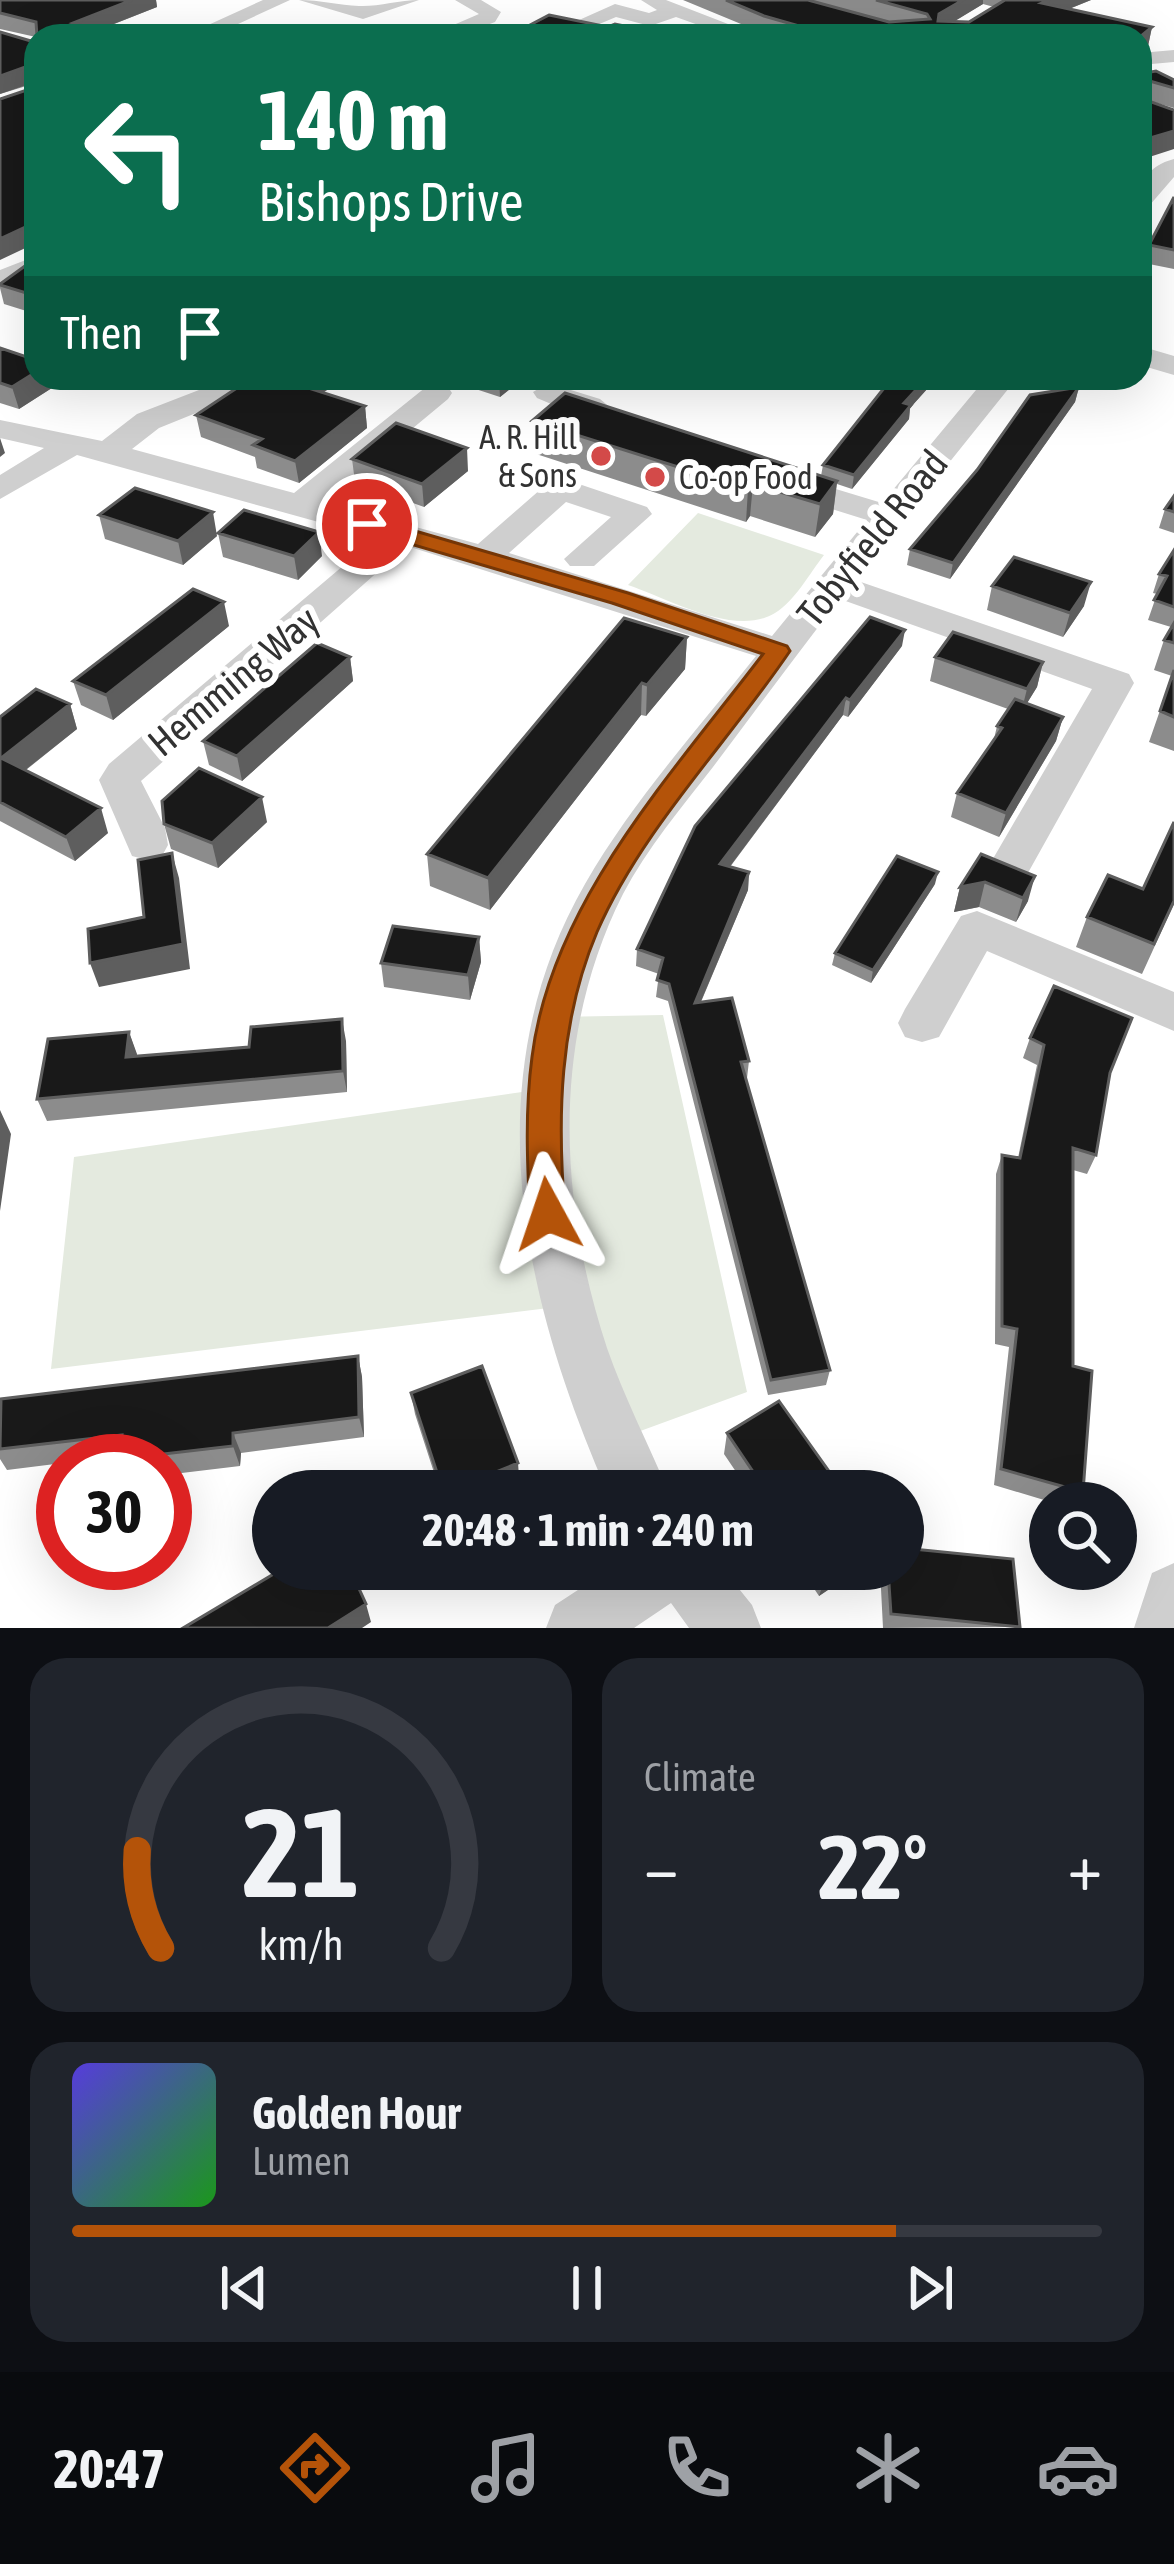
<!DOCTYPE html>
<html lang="en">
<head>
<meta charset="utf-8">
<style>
  body { margin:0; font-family:"Asap Condensed",sans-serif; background:#20242c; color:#f1f3f6; height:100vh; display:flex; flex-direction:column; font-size:45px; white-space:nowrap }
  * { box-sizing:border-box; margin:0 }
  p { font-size:39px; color:#9ea1a6 }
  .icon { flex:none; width:66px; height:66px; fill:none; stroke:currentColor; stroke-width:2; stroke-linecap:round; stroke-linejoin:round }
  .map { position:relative; height:1628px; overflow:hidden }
  .drawer { display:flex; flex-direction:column; gap:30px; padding:30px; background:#0d0f14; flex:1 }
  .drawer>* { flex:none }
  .hud { position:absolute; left:24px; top:24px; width:1128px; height:366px; border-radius:36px; box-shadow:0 12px 48px #0002; background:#0b6e4f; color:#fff; overflow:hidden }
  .tools { position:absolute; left:1029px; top:1482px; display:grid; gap:24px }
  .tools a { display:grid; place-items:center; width:108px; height:108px; border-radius:50%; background:#171b24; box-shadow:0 12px 48px #0002; font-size:60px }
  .speed { position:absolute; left:36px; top:1434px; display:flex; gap:24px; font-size:60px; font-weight:700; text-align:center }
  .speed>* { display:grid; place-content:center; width:156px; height:156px; border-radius:50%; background:#171b24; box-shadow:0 12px 48px #0002; line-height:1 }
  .speed .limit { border:18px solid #d22; background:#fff; color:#111 }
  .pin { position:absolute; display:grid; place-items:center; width:102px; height:102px; color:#fff; margin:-51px; border:6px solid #fff; border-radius:50%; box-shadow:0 3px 12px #0007 }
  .me { position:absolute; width:132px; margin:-66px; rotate:355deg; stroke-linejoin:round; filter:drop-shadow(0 0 9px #0008) }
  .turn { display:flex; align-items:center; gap:42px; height:252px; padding:0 36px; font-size:54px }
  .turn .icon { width:156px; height:156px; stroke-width:2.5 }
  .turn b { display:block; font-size:84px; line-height:102px }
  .then { display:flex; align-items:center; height:114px; padding:0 36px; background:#0003; gap:24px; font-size:45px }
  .big { font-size:90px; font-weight:700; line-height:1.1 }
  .drawer .tile { flex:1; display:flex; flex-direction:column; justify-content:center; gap:18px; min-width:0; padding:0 42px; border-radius:36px; background:#20242c }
  .drawer .dial { align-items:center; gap:0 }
  .dial svg { height:312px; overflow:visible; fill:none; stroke:#363941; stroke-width:7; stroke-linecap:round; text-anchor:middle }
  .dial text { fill:#f1f3f6; stroke:none }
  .song { display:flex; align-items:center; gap:36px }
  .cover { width:144px; height:144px; border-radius:18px; background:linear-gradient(135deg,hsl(250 70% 55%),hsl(120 70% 35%)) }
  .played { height:12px; border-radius:6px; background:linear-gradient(90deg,#b45309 80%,#363941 80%) }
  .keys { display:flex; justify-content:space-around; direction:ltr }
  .heat { display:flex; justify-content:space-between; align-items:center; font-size:66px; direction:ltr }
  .drawer .tiles { flex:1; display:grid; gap:30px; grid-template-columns:1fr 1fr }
  .tile:last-child { grid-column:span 2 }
  .trip { position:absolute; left:252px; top:1470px; width:672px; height:120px; border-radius:60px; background:#171b24; box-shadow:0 12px 48px #0002; font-weight:700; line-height:120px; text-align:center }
  .dock { display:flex; height:192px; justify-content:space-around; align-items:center; background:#090b0e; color:#9ea1a6 }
  .dock .icon { width:84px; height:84px }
  .dock .current { color:#b45309 }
  .dock b { font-size:54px; color:#f1f3f6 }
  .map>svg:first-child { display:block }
  .green { fill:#e4eadf }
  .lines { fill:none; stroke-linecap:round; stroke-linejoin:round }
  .minor { fill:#cfcfcf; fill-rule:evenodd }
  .wall { fill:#8c8c8c; fill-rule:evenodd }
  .shaded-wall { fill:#5e5e5e }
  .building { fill:#191919; stroke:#5e5e5e; stroke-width:3 }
  .route { fill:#b45309; stroke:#753606; stroke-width:3 }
  .poi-dot { fill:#d34a49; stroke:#fff; stroke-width:4.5 }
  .labels { text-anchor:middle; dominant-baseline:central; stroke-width:12; stroke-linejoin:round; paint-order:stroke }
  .far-poi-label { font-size:33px; fill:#323232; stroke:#fff; text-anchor:end }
  .street-label { font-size:39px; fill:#323232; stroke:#fff }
</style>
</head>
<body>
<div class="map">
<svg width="1174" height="1628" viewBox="0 0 1174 1628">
  <rect width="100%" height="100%" fill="#fff"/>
  <path class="green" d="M698,513L824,555C810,573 794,602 775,613C735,638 667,598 628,585Z
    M663,1015L747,1392L613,1441L565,1306L51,1369L74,1157L543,1089L555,1017Z"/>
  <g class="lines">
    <path class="minor" d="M263,0H290L212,36H184Z
      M299,0C320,0 339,5 359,6C377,7 399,0 419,0L363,19Z
      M455,0H481L501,12L495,22L458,36H428L479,14Z
      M641,0H666L759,36H729L676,17L650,26L616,17L571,36L550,33L615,4L649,13L657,10Z
      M1174,50V62L1140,65V53Z
      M1174,159V177L1149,206L1140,209C1140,182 1147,166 1174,159Z
      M36,256V274L0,288V270Z
      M1140,346L1174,356V375L1140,365Z
      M230,378H272L268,384L159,428L132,449L294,493L426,387H448L452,393L448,399L324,502L478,544L549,482H573L647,507L652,514L594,566H570L564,559L611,517L566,502L509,553L772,636L867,520L771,490L767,483L771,476L783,473L882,503L986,378H1017L855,580L1129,674L1134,683L1024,880L1009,885L994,880L987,869L1092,689L840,599C797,654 755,711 713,767C682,807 647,848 623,894C551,1037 558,1199 607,1348C624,1397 648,1443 668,1491H607C522,1297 473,1079 585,884C632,802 697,730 756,656L407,546L141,781L165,828L168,845L162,856L147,860L132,856L99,780L109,764L376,538L77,455L0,499V475L44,448L0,438V420L102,441L137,414Z
      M548,383L600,399L624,419L608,428L537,398L533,392Z
      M977,911L1174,992V1031L987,951L939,1037L922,1042L905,1037L898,1023L905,1009L961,916Z
      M1174,1563V1628H1134L1152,1573Z
      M610,1569H723L752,1605L761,1628H689L671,1603L634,1628H546L555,1605Z"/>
  </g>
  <path class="wall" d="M0,0H156L157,7L99,30L36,243V83L0,94L31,41L36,37L0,29Z
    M683,0H808L889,22L811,0H1091L1069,9L1152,27L1148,46L1140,52V36H770ZM983,4L994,7L969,22L954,21Z
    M1140,74L1174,80V108L1150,101L1140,160Z
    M1174,197V269L1144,263L1149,245Z
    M36,258V314L4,304L0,288V284Z
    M0,348L55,386L19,409L0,403Z
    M344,378L323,393L365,406L367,428L299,483L257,468L255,457L201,437L196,415Z
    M442,378H524L500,397Z
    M869,378H937L910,408L909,419L852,489L837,484L833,514L815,537L750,516L746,522L533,453L532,421L821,476L823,465L888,383Z
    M1079,387L1075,402L950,579L907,565L910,549Z
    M352,459L468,471L424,507L355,482Z
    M1174,496V533L1159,528L1165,509Z
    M99,515L217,536L183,565L105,539Z
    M218,533L322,556L298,580L223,557Z
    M1174,550V751L1149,742L1172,676L1154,670L1164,640L1171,627L1148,620L1157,594L1153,593L1159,574Z
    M992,586L1084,606L1063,637L987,610Z
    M229,626L113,720L81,705L73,681Z
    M687,637L685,669L646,716L641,715L490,910L430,886L427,854Z
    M902,646L848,717L843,715L730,867L749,872L748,890L701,1002L749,1061L747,1078H745L830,1370L826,1385L768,1395L668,1001L656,997L659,974L636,966L637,949L695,826Z
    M350,657L353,681L242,781L209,765L203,741Z
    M935,657L1043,662L1037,687L1027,703L1063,717L1056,741L999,837L951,817L957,793L994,739L997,726L1008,709L930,681Z
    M70,704L77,729L26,770L108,833L75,861L0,821V717Z
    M267,822L218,868L171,849L164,824Z
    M981,854L1028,901L1016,922L979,907L954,912L960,887Z
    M935,884L871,983L832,965L835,953Z
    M1143,889L1174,904L1142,974L1076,947L1087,917Z
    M479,937L481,962L470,1000L384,987L381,963Z
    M129,1032L137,1056L346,1041L347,1092L47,1121L37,1099Z
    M1030,1038L1110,1073L1096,1155L1087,1174L1073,1170V1366L1083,1492L1077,1503H1054L994,1485L1009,1347L995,1344L996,1174L1002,1155L1018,1158L1037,1065L1023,1058Z
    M358,1356L362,1377L364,1437L241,1453L240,1466L165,1475V1461H121L120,1456L82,1461H63V1463L7,1470L0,1459V1406Z
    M411,1393L518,1463L519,1483L501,1491H440L415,1414Z
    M727,1433L843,1491H749L724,1454Z
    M801,1569H859L819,1596Z
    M880,1569H903L1020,1627L883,1628Z"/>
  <path class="shaded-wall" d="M132,0H156L157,7L83,36L73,23Z
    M963,0H983V4L937,32L939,14Z
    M1050,0H1091L1039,21L1042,3Z
    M1152,27L1148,46L1140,52V37Z
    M31,65L35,82L0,94V76Z
    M1174,131V149L1140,160V141Z
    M36,222V243L0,260V239Z
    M36,372V378H52L55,386L19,409L12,387Z
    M309,378H344L302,407L299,385Z
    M499,378H524L500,397Z
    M927,378H937L910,408L909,419L852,489L854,475L904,403Z
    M1079,387L1075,402L950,579L953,563Z
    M365,406L367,428L299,483L295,461Z
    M0,438L5,453L0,457Z
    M467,448L468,471L424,507L422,484Z
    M837,481L833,514L815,537L820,504Z
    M753,484L750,516L746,522L748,489Z
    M213,512L217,536L183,565L178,541Z
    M319,532L322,556L298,580L294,556Z
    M1091,582L1084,606L1063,637L1070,613Z
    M224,602L229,626L113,720L106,695Z
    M905,630L902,646L848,717L850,700Z
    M687,637L685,669L646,716L647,685Z
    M350,657L353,681L242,781L237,756Z
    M1043,662L1037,687L1021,713L1027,689Z
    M642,683L641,715L490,910L488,878Z
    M846,698L843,715L719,881L720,864Z
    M70,704L77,729L10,782L1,758Z
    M1063,717L1056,741L999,837L1006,813Z
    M262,797L267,822L218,868L212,843Z
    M101,808L108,833L75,861L66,837Z
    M172,853L179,878L190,969L99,987L90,963L183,944Z
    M749,872L748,890L693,1020L695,1003Z
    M938,872L935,884L871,983L873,970Z
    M1035,876L1028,901L1016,922L1023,898Z
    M985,882L979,907L954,912L960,887Z
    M479,937L481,962L470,1000L468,975Z
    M342,1019L346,1041L347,1092L343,1071Z
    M129,1032L137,1054L134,1079L126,1057Z
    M0,1110L11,1134L0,1211Z
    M358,1356L362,1377L364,1437L359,1417Z
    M233,1433L241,1453L240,1466L233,1446Z
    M518,1463L519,1483L501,1491H449Z
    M837,1569H859L819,1596L825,1578Z
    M366,1604L371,1622L362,1628H328Z"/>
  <path class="building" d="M0,0H132L73,23L119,36H37L36,22L0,13Z
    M726,0H808L889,22L930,19L927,14L876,0H963L939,14L938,21L969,22L1005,0H1050L1042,3L1152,27L1140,37L834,36L764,16Z
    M549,15L608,27L615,24L673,36H509Z
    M0,32L31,41L36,37V69L31,65L0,76Z
    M1156,71L1174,80V88L1146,80L1140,84V98L1174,110V131L1140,141V74Z
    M36,78V222L0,239V99L36,87Z
    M1174,197V250L1149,245Z
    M36,258V296L0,285V284Z
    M0,348L36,360V372L12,387L0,383Z
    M252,378H309L299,385L365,406L295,461L253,445L262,439L196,415Z
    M892,378H927L904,403L911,405L854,475L823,465Z
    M1079,387L953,563L910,549L977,470L1030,395Z
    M565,393L837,481L820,504L753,484L748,489L532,421Z
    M396,423L467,448L422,484L352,459Z
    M135,488L213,512L178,541L99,515Z
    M1174,496V512L1165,509Z
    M244,510L319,532L294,556L218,533Z
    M1174,550V607L1154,600L1167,576L1159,574Z
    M1014,557L1091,582L1070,613L992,586Z
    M193,589L224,602L106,695L73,681Z
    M870,617L905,630L850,700L846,698L720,864L749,872L695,1003L732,998L749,1061L741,1062L830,1370L771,1380L669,984L657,980L663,958L637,949L695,826Z
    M624,618L687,637L647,685L642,683L488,878L427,854Z
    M1174,623V643L1164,640Z
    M953,632L1043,662L1027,689L935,657Z
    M317,643L350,657L237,756L203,741Z
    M1174,670V717L1160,711Z
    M36,689L70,704L1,758L101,808L66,837L0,802V717Z
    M1015,699L1063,717L1006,813L957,793L1002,728L997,726Z
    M199,768L262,797L212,843L164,824L162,801Z
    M1174,822V901L1154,944L1087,917L1108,875L1143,889Z
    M172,853L183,944L90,963L88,929L144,917L138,860Z
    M981,854L1035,876L1023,898L985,882L960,887Z
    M897,856L938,872L873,970L835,953Z
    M393,926L479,937L468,975L381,963Z
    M1054,986L1132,1018L1110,1073L1096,1155L1073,1148V1366L1092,1371L1083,1492L1001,1469L1017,1329L1002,1326V1155L1020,1158L1044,1045L1030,1038Z
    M342,1019L343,1071L37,1099L48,1039L129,1032L126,1057L249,1047L251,1027Z
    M358,1356L359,1417L233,1433V1446L120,1459L122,1435L0,1449L1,1399Z
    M482,1366L518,1463L449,1491H443L411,1393Z
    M779,1401L843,1491H766L727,1433Z
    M903,1548L1013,1559L1020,1627L891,1614L888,1569H903Z
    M282,1569H350L366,1604L328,1628H183Z
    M819,1569H837L825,1578Z"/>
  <path class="route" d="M367,517L628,593L787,646L790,651C727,744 642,829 597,932C559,1022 557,1118 565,1214L560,1224L548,1229L535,1224L530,1214C527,1161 525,1110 532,1057C551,903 672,774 763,654L612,603L359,529V519Z"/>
  <g class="poi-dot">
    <circle cx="601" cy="456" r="12"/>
    <circle cx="655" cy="477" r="12"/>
  </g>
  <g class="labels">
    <g class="far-poi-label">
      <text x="577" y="437">A. R. Hill<tspan x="577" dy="38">&amp; Sons</tspan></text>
      <text x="679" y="477" text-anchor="start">Co-op Food</text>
    </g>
    <g class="street-label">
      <text transform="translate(872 538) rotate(-51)">Tobyfield Road</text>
      <text transform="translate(233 681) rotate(-40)">Hemming Way</text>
    </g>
  </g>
</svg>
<div class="tools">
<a><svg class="icon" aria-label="search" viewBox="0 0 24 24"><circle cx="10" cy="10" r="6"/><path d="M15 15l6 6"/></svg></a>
</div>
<div class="speed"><div class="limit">30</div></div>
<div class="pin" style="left:367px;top:524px;background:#d93025"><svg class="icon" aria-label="arrive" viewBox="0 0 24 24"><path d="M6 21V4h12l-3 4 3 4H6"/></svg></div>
<svg class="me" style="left:548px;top:1214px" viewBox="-20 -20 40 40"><path d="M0-17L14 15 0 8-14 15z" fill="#b45309" stroke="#fff" stroke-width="4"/></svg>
<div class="trip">20:48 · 1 min · 240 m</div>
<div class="hud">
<div class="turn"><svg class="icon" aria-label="left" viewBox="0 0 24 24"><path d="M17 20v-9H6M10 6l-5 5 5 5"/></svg><div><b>140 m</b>Bishops Drive</div></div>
<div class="then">Then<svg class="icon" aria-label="arrive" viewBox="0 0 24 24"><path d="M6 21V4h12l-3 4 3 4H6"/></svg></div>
</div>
</div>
<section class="drawer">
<div class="tiles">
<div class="tile dial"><svg viewBox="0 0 100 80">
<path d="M14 69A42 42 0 1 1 86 69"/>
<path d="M14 69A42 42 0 0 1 8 44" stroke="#b45309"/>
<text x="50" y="56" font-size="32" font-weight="700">21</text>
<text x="50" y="72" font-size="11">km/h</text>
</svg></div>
<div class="tile"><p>Climate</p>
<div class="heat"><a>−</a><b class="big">22°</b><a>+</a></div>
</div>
<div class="tile">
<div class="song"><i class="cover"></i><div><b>Golden Hour</b><p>Lumen</p></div></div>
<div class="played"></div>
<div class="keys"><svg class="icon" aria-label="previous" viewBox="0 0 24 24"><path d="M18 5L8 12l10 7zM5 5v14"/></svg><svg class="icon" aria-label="pause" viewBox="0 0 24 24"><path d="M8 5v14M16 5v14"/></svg><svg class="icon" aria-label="next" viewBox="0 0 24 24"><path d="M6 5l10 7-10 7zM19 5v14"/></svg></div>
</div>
</div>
</section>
<nav class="dock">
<b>20:47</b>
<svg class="icon current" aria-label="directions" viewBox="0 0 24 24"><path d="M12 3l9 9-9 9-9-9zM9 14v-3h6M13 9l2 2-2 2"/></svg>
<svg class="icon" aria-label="music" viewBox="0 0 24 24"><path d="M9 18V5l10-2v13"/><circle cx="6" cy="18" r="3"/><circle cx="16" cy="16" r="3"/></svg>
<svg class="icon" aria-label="phone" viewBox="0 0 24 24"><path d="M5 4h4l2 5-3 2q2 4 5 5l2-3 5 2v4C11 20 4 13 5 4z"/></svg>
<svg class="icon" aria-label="climate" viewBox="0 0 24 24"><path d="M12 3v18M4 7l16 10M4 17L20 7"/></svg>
<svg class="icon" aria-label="car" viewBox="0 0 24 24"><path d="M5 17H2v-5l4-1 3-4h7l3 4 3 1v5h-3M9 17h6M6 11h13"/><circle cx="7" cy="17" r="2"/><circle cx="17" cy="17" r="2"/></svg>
</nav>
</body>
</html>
